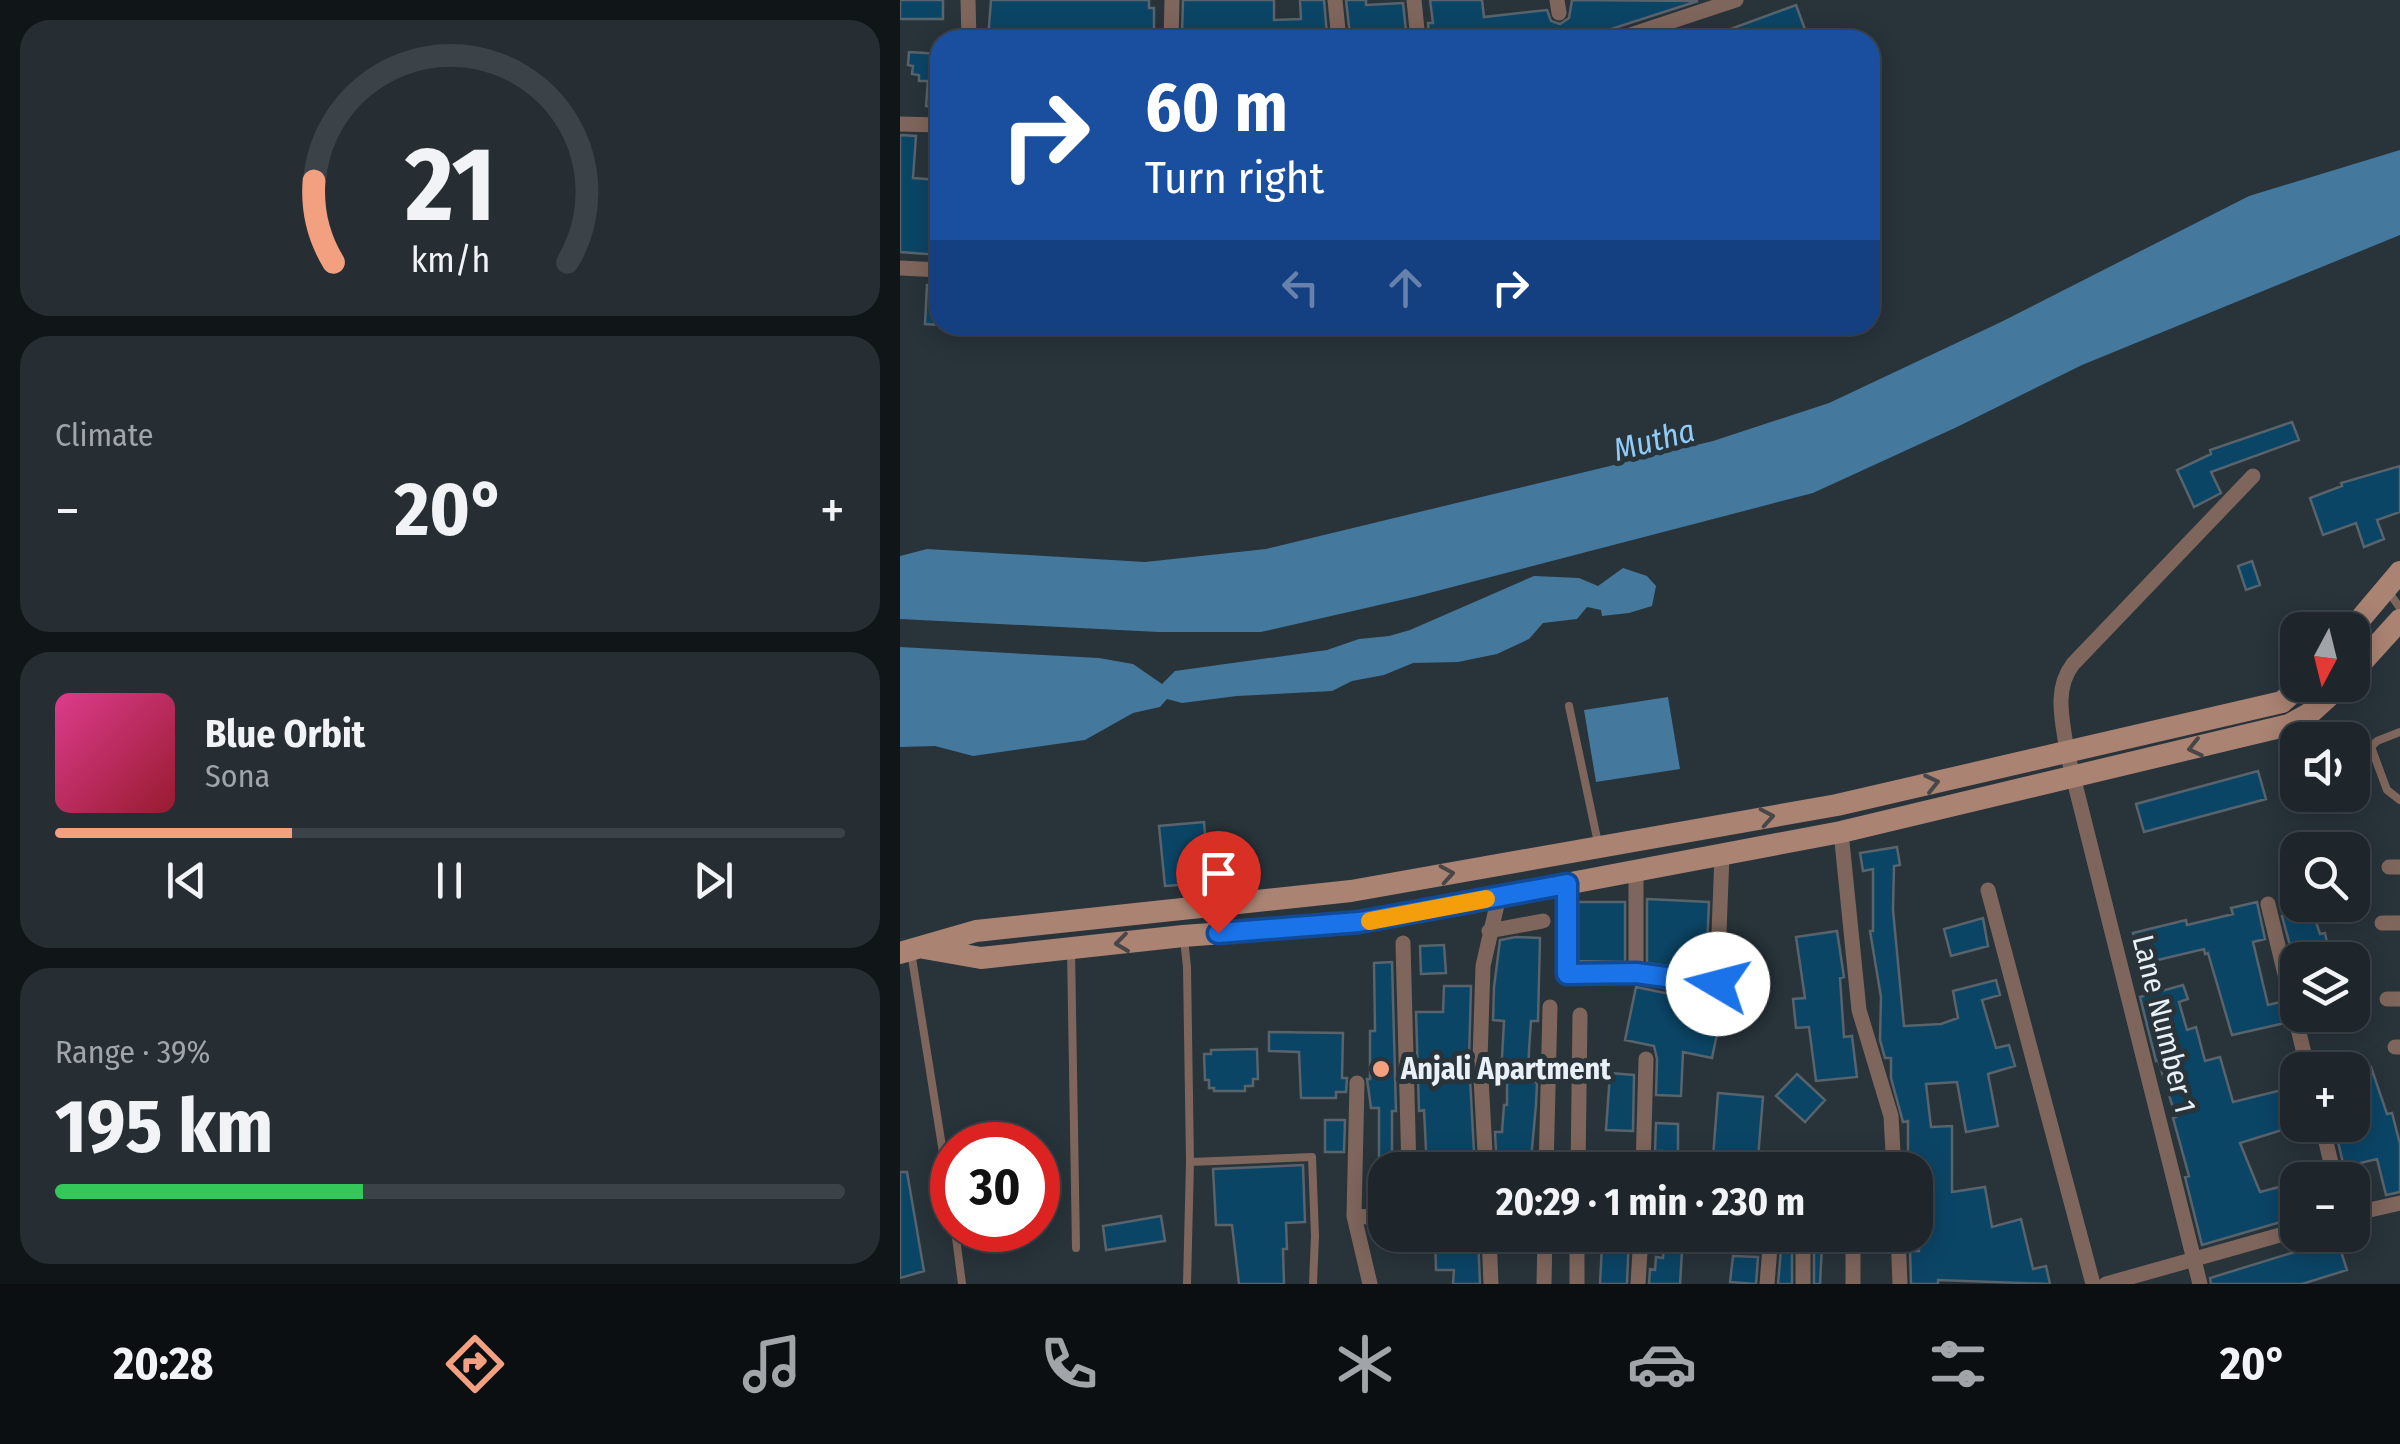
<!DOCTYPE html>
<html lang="en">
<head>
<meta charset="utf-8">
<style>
  body { margin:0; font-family:"Fira Sans Condensed",sans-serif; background:#262e34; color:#f1f3f6; height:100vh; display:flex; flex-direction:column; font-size:38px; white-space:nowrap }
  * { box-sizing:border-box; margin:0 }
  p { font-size:32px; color:#a1a5a9 }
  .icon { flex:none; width:55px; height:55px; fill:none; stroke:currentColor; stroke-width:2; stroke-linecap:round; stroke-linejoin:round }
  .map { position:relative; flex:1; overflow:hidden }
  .side { display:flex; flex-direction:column; gap:20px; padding:20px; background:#101518; width:900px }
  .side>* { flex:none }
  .top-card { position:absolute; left:30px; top:30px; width:950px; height:305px; border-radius:30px; box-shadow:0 5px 25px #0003,0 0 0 2px #3c4348; background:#1a4fa0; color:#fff; overflow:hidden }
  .needle { width:65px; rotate:187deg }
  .fabs { position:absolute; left:1380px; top:612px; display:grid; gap:20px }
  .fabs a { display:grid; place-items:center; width:90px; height:90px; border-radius:20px; background:#1e262c; box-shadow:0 5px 25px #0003,0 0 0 2px #3c4348; font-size:50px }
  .speed { position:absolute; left:30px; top:1122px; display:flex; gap:20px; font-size:50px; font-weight:700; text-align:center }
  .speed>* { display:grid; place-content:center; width:130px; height:130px; border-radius:50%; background:#1e262c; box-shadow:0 5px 25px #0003,0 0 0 2px #3c4348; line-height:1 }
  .speed .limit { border:15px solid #d22; background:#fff; color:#111 }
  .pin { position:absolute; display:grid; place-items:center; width:85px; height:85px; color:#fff; margin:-102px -42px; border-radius:50% 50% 50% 0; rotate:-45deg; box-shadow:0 0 10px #0007 }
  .pin .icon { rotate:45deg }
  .me { position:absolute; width:110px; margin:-55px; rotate:278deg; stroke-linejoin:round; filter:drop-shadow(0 0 8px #0008) }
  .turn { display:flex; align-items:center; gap:35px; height:210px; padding:0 50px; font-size:45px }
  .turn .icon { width:130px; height:130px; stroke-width:2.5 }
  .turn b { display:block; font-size:70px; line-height:85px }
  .lanes { display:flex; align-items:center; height:95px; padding:0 50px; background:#0003; justify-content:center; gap:50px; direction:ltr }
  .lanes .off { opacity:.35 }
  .big { font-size:75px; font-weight:700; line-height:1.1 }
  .side .card { flex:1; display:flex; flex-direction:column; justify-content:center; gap:15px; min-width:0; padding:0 35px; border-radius:30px; background:#262e34 }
  .side .dial { align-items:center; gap:0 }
  .dial svg { height:260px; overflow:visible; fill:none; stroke:#3c4348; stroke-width:7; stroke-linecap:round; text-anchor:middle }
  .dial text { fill:#f1f3f6; stroke:none }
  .song { display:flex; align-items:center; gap:30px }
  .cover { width:120px; height:120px; border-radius:15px; background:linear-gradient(135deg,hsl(330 70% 55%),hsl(350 70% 35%)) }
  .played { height:10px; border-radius:5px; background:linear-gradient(90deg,#f2a080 30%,#3c4348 30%) }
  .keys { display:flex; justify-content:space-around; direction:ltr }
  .heat { display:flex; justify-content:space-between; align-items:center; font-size:55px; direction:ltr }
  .charge { height:15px; border-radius:8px; background:linear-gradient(90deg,#34c759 39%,#3c4348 0) }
  .trip { position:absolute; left:468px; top:1152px; width:565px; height:100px; border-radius:30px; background:#1e262c; box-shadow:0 5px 25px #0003,0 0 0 2px #3c4348; font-weight:700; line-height:100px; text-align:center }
  .dock { display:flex; height:160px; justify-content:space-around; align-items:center; background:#0c0f12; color:#a1a5a9 }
  .dock .icon { width:70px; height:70px }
  .dock .active { color:#f2a080 }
  .dock b { font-size:45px; color:#f1f3f6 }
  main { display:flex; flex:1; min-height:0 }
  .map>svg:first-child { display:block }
  .water { fill:#44789c }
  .building { fill:#0b4566; stroke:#58636c; stroke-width:2.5 }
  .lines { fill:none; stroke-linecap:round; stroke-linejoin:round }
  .lane { stroke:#7f665c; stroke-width:8 }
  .street { stroke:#7f665c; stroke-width:15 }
  .secondary { stroke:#aa8373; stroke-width:22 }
  .oneway { stroke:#484748 }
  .route-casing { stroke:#114b97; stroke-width:25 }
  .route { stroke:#1a73e8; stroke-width:18 }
  .slow { stroke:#f59e0b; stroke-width:18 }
  .poi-dot { fill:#f2a080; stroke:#28333a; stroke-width:4 }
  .labels { text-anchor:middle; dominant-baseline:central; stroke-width:10; stroke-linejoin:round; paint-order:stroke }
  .street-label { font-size:30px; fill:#eaf1f6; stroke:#28333a }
  .poi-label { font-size:30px; font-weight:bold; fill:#eaf1f6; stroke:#28333a; text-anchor:start }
  .water-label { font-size:32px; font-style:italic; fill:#8fccf7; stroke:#28333a }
</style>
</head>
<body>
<main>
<section class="side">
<div class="card dial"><svg viewBox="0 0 100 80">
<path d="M14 69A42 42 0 1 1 86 69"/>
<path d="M14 69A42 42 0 0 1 8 44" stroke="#f2a080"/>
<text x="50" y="56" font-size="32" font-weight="700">21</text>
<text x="50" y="72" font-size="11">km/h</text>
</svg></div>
<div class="card"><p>Climate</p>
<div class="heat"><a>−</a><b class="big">20°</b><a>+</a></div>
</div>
<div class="card">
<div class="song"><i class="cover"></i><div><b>Blue Orbit</b><p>Sona</p></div></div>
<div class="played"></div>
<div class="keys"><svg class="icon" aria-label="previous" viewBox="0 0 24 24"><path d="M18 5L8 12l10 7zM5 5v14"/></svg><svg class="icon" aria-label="pause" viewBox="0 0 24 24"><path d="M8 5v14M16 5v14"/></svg><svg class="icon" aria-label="next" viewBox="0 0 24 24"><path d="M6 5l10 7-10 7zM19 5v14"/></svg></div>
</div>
<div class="card"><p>Range · 39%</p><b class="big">195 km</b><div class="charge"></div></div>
</section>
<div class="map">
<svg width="1500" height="1284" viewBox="0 0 1500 1284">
  <rect width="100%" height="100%" fill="#28333a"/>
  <path class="water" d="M1500,150V235L1182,365L1057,427L913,493L514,597L361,632H258L0,619V556L27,549L245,562L366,549L813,441L929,403L1101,322L1349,196Z
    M723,568L747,576L756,586L752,606L729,613L702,616L701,610L687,607L677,619L643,623L629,639L597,654L558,662L513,663L484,675L452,681L432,691L337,696L282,703L267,699L260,707L233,713L185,740L73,756L35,746L0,747V647L199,658L233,664L262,684L275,671L427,650L459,639L489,636L510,630L634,576L679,578L698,586Z
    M768,697L780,769L696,782L684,710Z"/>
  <path class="building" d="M0,0H43V19H0Z
    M91,0H249V8H254V40H88Z
    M283,0H374V20L401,19L400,0H424L427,35H423V40H396V33L282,34Z
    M446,0H466V5L503,3L507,40H484V34L450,35Z
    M530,0H582L584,17L647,10L651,21L660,24L669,18L672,0L798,1L711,29L704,40H699L697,32L670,40H529L528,23H533Z
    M896,5L909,40H806V38Z
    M9,52L40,54V107L26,106L28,81H19V75L12,74L13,66L8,65Z
    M0,135L16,136L13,178L40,180V255L0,252Z
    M27,285H40V325L25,324Z
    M1392,422L1399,440L1311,472L1321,493L1294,507L1277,470L1311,454L1310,450Z
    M1500,466V512L1477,520L1484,539L1464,547L1456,523L1423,535L1410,498L1442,486L1441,483Z
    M1352,561L1360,585L1346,590L1338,566Z
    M1358,771L1366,799L1244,832L1236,804Z
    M304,822L308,871L292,872L293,884L265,886L259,826Z
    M997,847L1000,865L994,866L993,910L1004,1026L1041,1024L1058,1018L1053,991L1096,980L1100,995L1082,1000L1096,1048L1109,1045L1115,1066L1088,1074L1098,1126L1066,1132L1057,1082L1026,1084L1031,1127L1052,1126V1192L1085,1187L1092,1227L1121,1219L1133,1269L1146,1266L1150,1284L1038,1280V1284H1011L1010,1251H1019L1015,1170H1008V1121L1003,1122L991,1078V1058H985L980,1040L981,997L970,931H973V869L963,871L960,853Z
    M747,899L809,902L806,971L747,963Z
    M678,902H725V962L678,961Z
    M1357,902L1365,939L1353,942L1368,1005L1380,1002L1385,1023L1332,1035L1308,953L1305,954L1304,949L1241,964L1233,933L1286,920L1287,925L1333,914L1331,908Z
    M1411,907L1420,934L1425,933L1430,957L1394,960L1382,916Z
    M1083,918L1088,946L1051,956L1044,929Z
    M937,931L944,977L940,978L944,1037L952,1036L957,1077L916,1081L909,1027L896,1028L893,999L905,998L896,937Z
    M616,937L640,938L638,1021H631L629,1050L628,1082H637L636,1105L630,1170H597L595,1132H602L604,1105H607V1077L601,1076L604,1021L593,1020L594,987L600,940Z
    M544,945L546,973L521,974L520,946Z
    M492,962L496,1111H492V1170H479V1108H471L467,1079H470V1031H475L474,963Z
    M1283,985L1288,999L1279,1002L1287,1030L1296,1027L1305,1061L1320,1057L1333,1102L1394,1087L1398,1097V1125L1340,1143L1360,1192L1398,1182V1217L1302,1245L1285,1177L1289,1176L1273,1118L1276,1117L1258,1060L1256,1061L1240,997Z
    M544,986H571L569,1060L575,1170H527L524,1110L519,1111L516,1012H543Z
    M736,987L823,1005L812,1058L783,1052L781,1096L756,1095L757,1059L754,1046L725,1040Z
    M369,1032L443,1033L442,1078H447L446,1092H436V1098H401L399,1052L369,1051Z
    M357,1049L358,1079H353V1086H345V1091H314V1088H309V1080H305L304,1054H311V1050Z
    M1471,1067L1487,1114L1492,1113L1500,1144V1192L1486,1195L1477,1159L1444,1167L1434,1125H1452V1073Z
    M710,1073L734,1075L733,1131L706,1130Z
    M897,1074L925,1100L905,1122L876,1096Z
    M818,1093L863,1097L857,1170H812Z
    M425,1120H445L444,1152H425Z
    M756,1123L778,1124V1155H787V1170H761L762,1151H755Z
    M403,1165L405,1222L386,1223L387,1249H383L384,1284H339L332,1225H316L313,1169Z
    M0,1172H7L24,1271L0,1278Z
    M261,1216L265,1241L206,1250L203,1226Z
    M535,1235H578L580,1284H553L554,1270H536Z
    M709,1235H729L727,1284H700L702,1245H709Z
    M765,1235H783L780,1284H749L750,1269L755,1270L756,1257L763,1258Z
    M882,1239L892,1240V1284H878Z
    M1437,1239L1447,1270L1402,1284H1311L1310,1278Z
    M914,1244L922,1245L920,1284H914Z
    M833,1256L858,1257L856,1284L830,1282Z"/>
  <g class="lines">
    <path class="lane" d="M1488,591L1500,608
      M669,706L698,843
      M1500,732L1477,741L1471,747L1487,790L1500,800
      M284,939L287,967L290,1162L287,1284
      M171,950L176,1248
      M11,952L52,1209
      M290,1162L412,1157L415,1236L413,1284
      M55,1230L62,1284
      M793,1238L871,1242"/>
    <path class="street" d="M68,0L69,40
      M435,0L439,40
      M514,0L518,40
      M657,0L659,13
      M271,40L272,0
      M715,40L836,0
      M0,124L40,125
      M0,268L40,270
      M941,832L959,1010L991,1116L994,1170
      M1489,867H1500
      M667,884V974L736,973L817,984L822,855
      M1088,890L1193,1284
      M1368,904L1408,1070
      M1482,923H1500
      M589,931L643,921
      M503,943L509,1170
      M736,973V873
      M1487,999H1500
      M1495,1047H1500
      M457,1083L454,1216L470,1284
      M1422,1125L1435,1180
      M586,1170L580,1060L583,966L599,896
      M646,1170L650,1007
      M678,1170L680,1015
      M743,1170L746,1059
      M1452,1214L1500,1203
      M454,1216L485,1218
      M589,1235L591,1284
      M998,1235L1000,1284
      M644,1284L645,1235
      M677,1284V1235
      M738,1284L741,1235
      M867,1284L871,1235
      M903,1284V1235
      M953,1284V1235
      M1206,1284L1398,1230
      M1300,1284L1167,752C1163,722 1153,690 1173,664L1353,476"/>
    <path class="secondary" d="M1451,630L1500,572
      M1452,673L1500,620
      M24,948L81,958L283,936L459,923L941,832L1389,725L1409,714L1441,685
      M0,953L76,931L451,891L937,805L1382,702L1401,685"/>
  </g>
  <defs><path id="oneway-chevron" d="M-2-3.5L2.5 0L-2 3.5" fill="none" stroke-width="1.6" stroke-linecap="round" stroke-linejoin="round" transform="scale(2.5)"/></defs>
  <g class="oneway">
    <use href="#oneway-chevron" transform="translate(1295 748) rotate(167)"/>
    <use href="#oneway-chevron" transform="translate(1032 783) rotate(-13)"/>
    <use href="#oneway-chevron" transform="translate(867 817) rotate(-10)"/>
    <use href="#oneway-chevron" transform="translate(547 874) rotate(-10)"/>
    <use href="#oneway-chevron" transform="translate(222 943) rotate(173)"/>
  </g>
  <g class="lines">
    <g class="route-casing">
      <path id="route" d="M318,933L459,922L667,884V974L736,973L818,984"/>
    </g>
    <use href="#route" class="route"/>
    <path class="slow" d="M470,921L586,899"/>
  </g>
  <circle class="poi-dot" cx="481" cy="1069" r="10"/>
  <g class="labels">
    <g class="street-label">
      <text transform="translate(1264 1024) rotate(76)">Lane Number 1</text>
    </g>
    <g class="poi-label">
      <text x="501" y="1069">Anjali Apartment</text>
    </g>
    <g class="water-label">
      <text transform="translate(754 440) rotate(-15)">Mutha</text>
    </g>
  </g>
</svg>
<div class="fabs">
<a><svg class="needle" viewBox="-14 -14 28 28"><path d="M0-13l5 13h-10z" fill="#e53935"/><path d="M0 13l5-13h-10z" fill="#a1a5a9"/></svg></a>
<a><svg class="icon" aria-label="sound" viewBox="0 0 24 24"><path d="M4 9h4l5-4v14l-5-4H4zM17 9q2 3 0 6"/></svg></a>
<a><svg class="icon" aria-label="search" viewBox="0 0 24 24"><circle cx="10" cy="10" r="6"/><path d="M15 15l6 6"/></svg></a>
<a><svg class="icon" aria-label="layers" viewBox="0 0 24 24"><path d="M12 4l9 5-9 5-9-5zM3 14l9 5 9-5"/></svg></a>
<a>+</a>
<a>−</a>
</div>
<div class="speed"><div class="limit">30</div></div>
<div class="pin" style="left:318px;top:933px;background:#d93025"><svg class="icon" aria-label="arrive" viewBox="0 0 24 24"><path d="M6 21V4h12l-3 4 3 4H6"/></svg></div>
<svg class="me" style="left:818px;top:984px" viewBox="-20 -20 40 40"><circle r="19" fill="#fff"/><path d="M0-13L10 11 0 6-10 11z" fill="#1a73e8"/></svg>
<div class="trip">20:29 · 1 min · 230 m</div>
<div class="top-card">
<div class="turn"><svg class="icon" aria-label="right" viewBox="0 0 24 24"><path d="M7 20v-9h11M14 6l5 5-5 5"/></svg><div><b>60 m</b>Turn right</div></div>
<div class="lanes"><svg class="icon off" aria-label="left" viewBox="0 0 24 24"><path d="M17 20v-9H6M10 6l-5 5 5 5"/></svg><svg class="icon off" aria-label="ahead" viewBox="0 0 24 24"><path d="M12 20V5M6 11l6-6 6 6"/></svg><svg class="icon" aria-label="right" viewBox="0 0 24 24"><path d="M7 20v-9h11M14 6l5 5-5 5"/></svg></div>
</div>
</div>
</main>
<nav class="dock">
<b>20:28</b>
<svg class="icon active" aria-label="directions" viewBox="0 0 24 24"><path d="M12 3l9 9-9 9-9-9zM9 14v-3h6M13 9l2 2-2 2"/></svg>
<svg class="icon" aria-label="music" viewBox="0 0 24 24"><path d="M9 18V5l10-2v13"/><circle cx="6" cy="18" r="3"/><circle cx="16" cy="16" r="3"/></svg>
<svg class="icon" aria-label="phone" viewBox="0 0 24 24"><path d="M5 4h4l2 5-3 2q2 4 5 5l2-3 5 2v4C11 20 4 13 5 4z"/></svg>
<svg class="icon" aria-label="climate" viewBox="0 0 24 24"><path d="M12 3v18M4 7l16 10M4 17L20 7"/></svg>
<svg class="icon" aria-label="car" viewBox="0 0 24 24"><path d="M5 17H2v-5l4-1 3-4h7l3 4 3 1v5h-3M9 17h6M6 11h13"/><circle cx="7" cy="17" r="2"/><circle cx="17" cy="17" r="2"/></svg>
<svg class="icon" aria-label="filters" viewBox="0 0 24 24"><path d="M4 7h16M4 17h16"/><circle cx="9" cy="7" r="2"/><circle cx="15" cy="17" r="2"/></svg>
<b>20°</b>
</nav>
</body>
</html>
